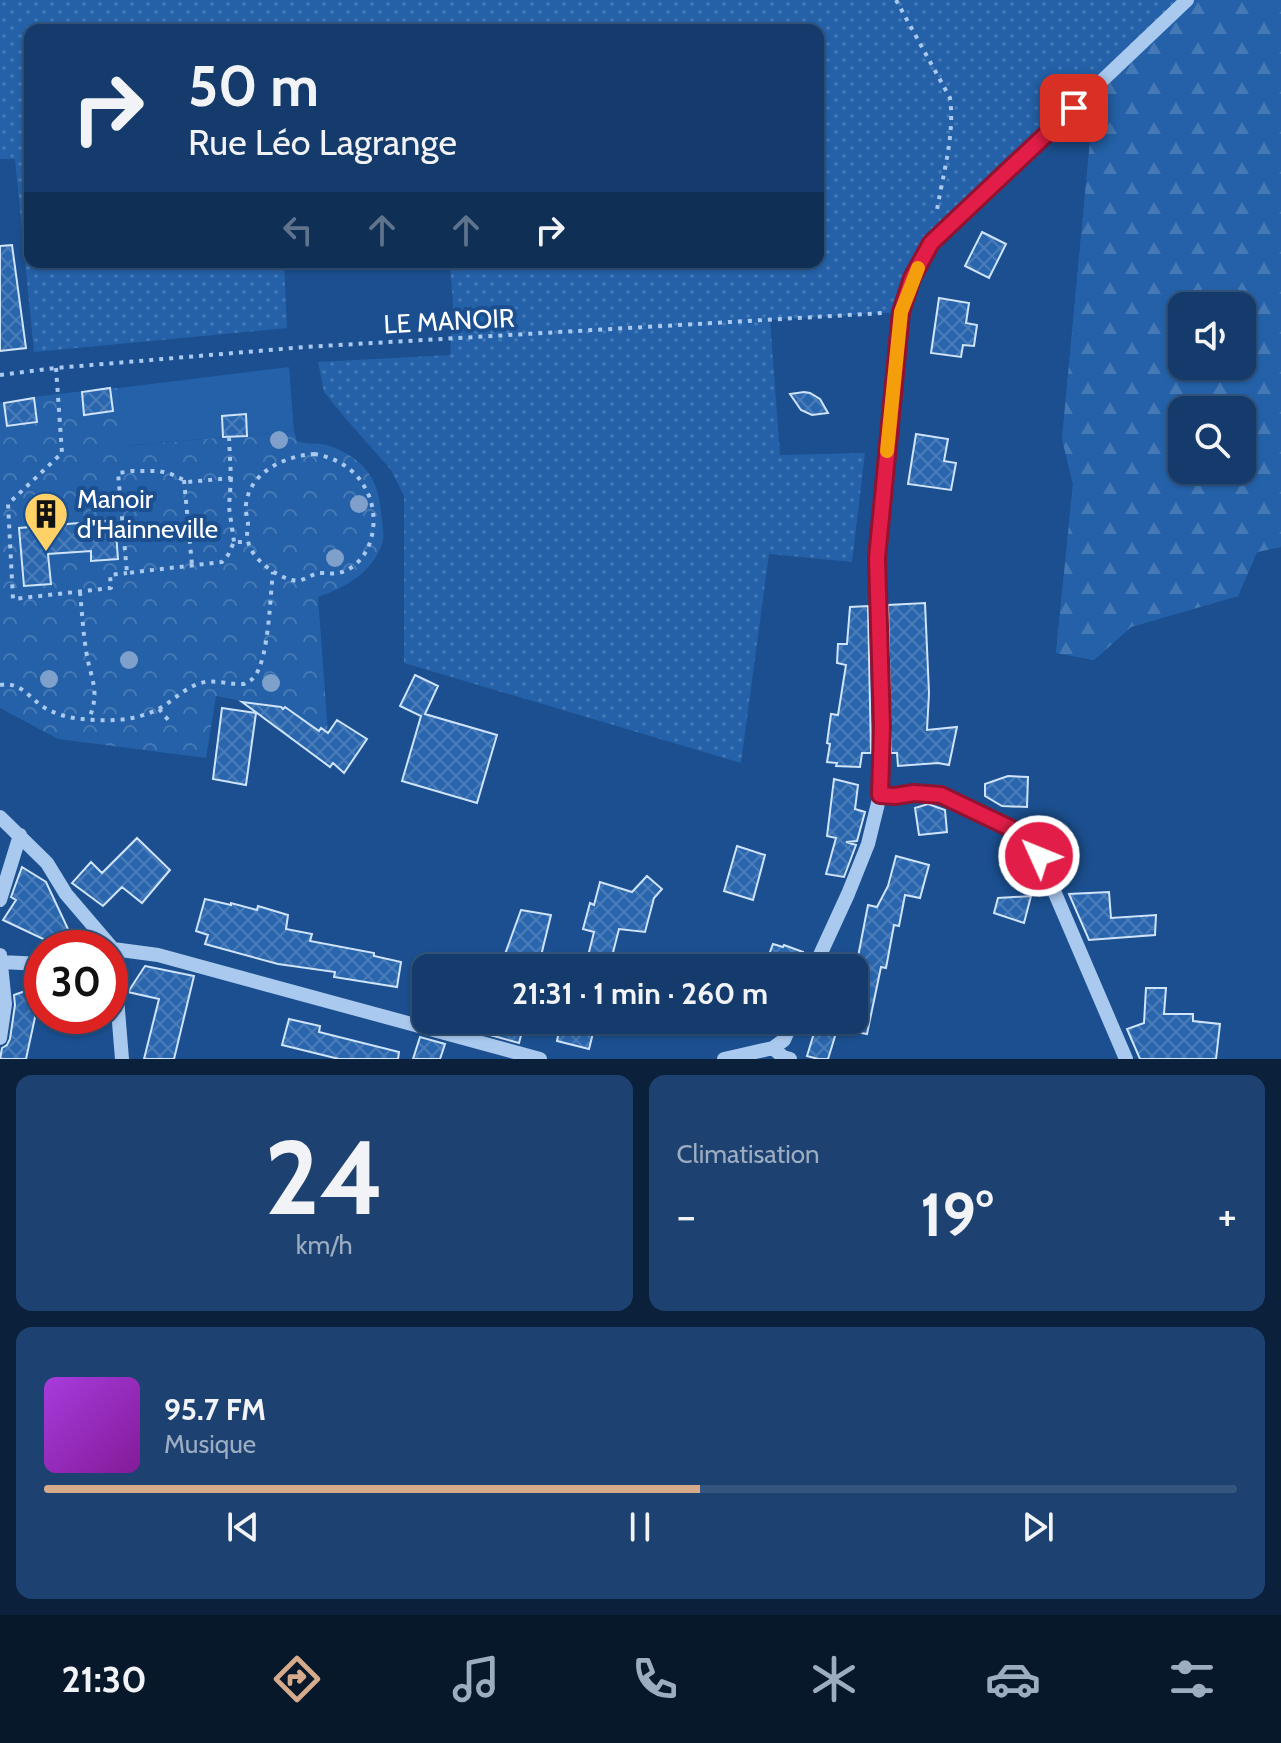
<!DOCTYPE html>
<html lang="fr">
<head>
<meta charset="utf-8">
<style>
  body { margin:0; font-family:Cabin,sans-serif; background:#1d4271; color:#f1f3f6; height:100vh; display:flex; flex-direction:column; font-size:30px; white-space:nowrap }
  * { box-sizing:border-box; margin:0 }
  p { font-size:26px; color:#9dadc1 }
  .icon { flex:none; width:44px; height:44px; fill:none; stroke:currentColor; stroke-width:2; stroke-linecap:round; stroke-linejoin:round }
  .map { position:relative; height:1059px; overflow:hidden }
  .sheet { display:flex; flex-direction:column; gap:16px; padding:16px; background:#0b203b; flex:1 }
  .sheet>* { flex:none }
  .banner { position:absolute; left:24px; top:24px; width:800px; height:244px; border-radius:16px; box-shadow:0 2px 6px #0004,0 0 0 2px #33557e; background:#143b6b; color:#f1f3f6; overflow:hidden }
  .controls { position:absolute; left:1168px; top:292px; display:grid; gap:16px }
  .controls a { display:grid; place-items:center; width:88px; height:88px; border-radius:16px; background:#143b6b; box-shadow:0 2px 6px #0004,0 0 0 2px #33557e; font-size:40px }
  .speed { position:absolute; left:24px; top:930px; display:flex; gap:16px; font-size:40px; font-weight:700; text-align:center }
  .speed>* { display:grid; place-content:center; width:104px; height:104px; border-radius:50%; background:#143b6b; box-shadow:0 2px 6px #0004,0 0 0 2px #33557e; line-height:1 }
  .speed .limit { border:12px solid #d22; background:#fff; color:#111 }
  .pin { position:absolute; display:grid; place-items:center; width:68px; height:68px; color:#fff; margin:-34px; border-radius:16px; box-shadow:0 4px 12px #0006 }
  .me { position:absolute; width:88px; margin:-44px; rotate:314deg; stroke-linejoin:round; filter:drop-shadow(0 0 6px #0008) }
  .turn { display:flex; align-items:center; gap:28px; height:168px; padding:0 32px; font-size:36px }
  .turn .icon { width:104px; height:104px; stroke-width:2.5 }
  .turn b { display:block; font-size:56px; line-height:68px }
  .lanes { display:flex; align-items:center; height:76px; padding:0 32px; background:#0003; justify-content:center; gap:40px; direction:ltr }
  .lanes .off { opacity:.35 }
  .big { font-size:60px; font-weight:800; line-height:1.1 }
  .sheet .tile { flex:1; display:flex; flex-direction:column; justify-content:center; gap:12px; min-width:0; padding:0 28px; border-radius:16px; background:#1d4271 }
  .sheet .dial { align-items:center; gap:0 }
  .dial b { font-size:104px; line-height:1 }
  .song { display:flex; align-items:center; gap:24px }
  .cover { width:96px; height:96px; border-radius:12px; background:linear-gradient(135deg,hsl(280 70% 55%),hsl(290 70% 35%)) }
  .played { height:8px; border-radius:4px; background:linear-gradient(90deg,#d6ab8b 55%,#33557e 55%) }
  .keys { display:flex; justify-content:space-around; direction:ltr }
  .heat { display:flex; justify-content:space-between; align-items:center; font-size:44px; direction:ltr }
  .sheet .tiles { flex:1; display:grid; gap:16px; grid-template-columns:1fr 1fr }
  .tile:last-child { grid-column:span 2 }
  .trip { position:absolute; left:412px; top:954px; width:456px; height:80px; border-radius:16px; background:#143b6b; box-shadow:0 2px 6px #0004,0 0 0 2px #33557e; font-weight:800; line-height:80px; text-align:center }
  .menu { display:flex; height:128px; justify-content:space-around; align-items:center; background:#08182b; color:#9dadc1 }
  .menu .icon { width:56px; height:56px }
  .menu .current { color:#d6ab8b }
  .menu b { font-size:36px; color:#f1f3f6 }
  .map>svg:first-child { display:block }
  .grass { fill:url(#grass-dots); fill-rule:evenodd }
  .forest { fill:url(#forest-firs); fill-rule:evenodd }
  .park { fill:url(#park-crowns) }
  .garden { fill:#2461a8 }
  .building { fill:url(#building-cross-hatch); stroke:#cfe3fa; stroke-width:2 }
  .lines { fill:none; stroke-linecap:round; stroke-linejoin:round }
  .path { stroke:#a9c9ee; stroke-width:4; stroke-dasharray:4 6; stroke-linecap:butt }
  .minor { stroke:#a9c9ee; stroke-width:14 }
  .tree { fill:#7ea0ca }
  .route-casing { stroke:#92132f; stroke-width:20 }
  .route { stroke:#e11d48; stroke-width:14 }
  .slow { stroke:#f59e0b; stroke-width:14 }
  .labels { text-anchor:middle; dominant-baseline:central; stroke-width:8; stroke-linejoin:round; paint-order:stroke }
  .street-label { font-size:26px; fill:#fff; stroke:#1b4f8f }
  .poi-label { font-size:26px; fill:#fff; stroke:#1b4f8f; text-anchor:start }
</style>
</head>
<body>
<div class="map">
<svg width="1281" height="1059" viewBox="0 0 1281 1059">
  <defs>
    <pattern id="grass-dots" width="8" height="8" patternUnits="userSpaceOnUse" patternTransform="scale(2)"><rect width="8" height="8" fill="#2461a8"/><path d="M2 2h.1M6 6h.1" fill="none" stroke="#4579b5" stroke-width="1.8" stroke-linecap="round"/></pattern>
    <pattern id="forest-firs" width="22" height="20" patternUnits="userSpaceOnUse" patternTransform="scale(2)"><rect width="22" height="20" fill="#2461a8"/><path d="M5 1l3.5 6h-7zM16 11l3.5 6h-7z" fill="#4579b5"/></pattern>
    <pattern id="park-crowns" width="20" height="18" patternUnits="userSpaceOnUse" patternTransform="scale(2)"><rect width="20" height="18" fill="#2461a8"/><path d="M2 6a3 3 0 1 1 6 0M12 15a3 3 0 1 1 6 0" fill="none" stroke="#4579b5"/></pattern>
    <pattern id="building-cross-hatch" width="8" height="8" patternUnits="userSpaceOnUse" patternTransform="scale(2)"><rect width="8" height="8" fill="#2a66ad"/><path d="M0 0l8 8M0 8l8-8" fill="none" stroke="#4a7db9"/></pattern>
  </defs>
  <rect width="100%" height="100%" fill="#1b4f8f"/>
  <path class="grass" d="M0,0H1281V547L1257,552L1238,596L1131,627L1094,660L1056,653L1073,484L1062,439L1095,89L931,243L901,312L770,320L780,455L865,453L852,562L769,554L741,763L404,663V496L391,470L346,419L324,392L318,362L450,355L453,306L450,262H818V30H30V262H284L287,328L34,352L15,159H0ZM1182,306H1242V366H1182ZM1182,410H1242V470H1182Z"/>
  <path class="forest" d="M1187,0H1281V547L1257,552L1238,596L1131,627L1094,660L1056,653L1073,484L1062,439L1095,88ZM1182,306H1242V366H1182ZM1182,410H1242V470H1182Z"/>
  <path class="park" d="M110,388H119L124,446L294,431L297,441C305,444 313,443 321,444C335,446 349,454 360,463C374,476 380,494 381,513C382,522 385,535 382,544C372,573 345,588 318,597L328,733L322,728L319,731L286,707L283,709L216,696L206,758L58,739L0,708V403L33,397Z"/>
  <path class="garden" d="M289,367L294,431L123,446L119,388Z"/>
  <path class="building" d="M982,232L1006,244L989,278L965,266Z
    M12,245L26,348L0,351V246Z
    M939,298L969,303L966,323L977,325L974,346L963,345L961,357L931,353Z
    M110,388L113,411L84,415L82,392Z
    M804,392L810,393L820,399L828,413L812,415L801,410L790,394Z
    M34,398L37,422L7,426L4,403Z
    M246,414L247,436L223,437L222,416Z
    M916,434L948,439L944,461L956,463L951,490L908,484Z
    M115,520L118,559L91,561V551L48,554L51,584L24,586L19,528Z
    M925,603L929,693L927,730L957,727L949,765L938,763L898,766L897,753H891L888,605Z
    M868,606L871,753H862L860,767L836,766L837,763L827,762L830,744L827,743L831,714L838,715L846,665L837,663L838,644H847L850,607Z
    M415,675L438,686L425,714L497,735L477,803L402,781L421,716L400,706Z
    M242,702L281,707L283,709L285,707L319,731L321,728L328,733L337,720L367,739L344,773L333,763L330,767Z
    M222,708L256,713L246,785L213,779Z
    M1008,776L1028,777L1027,807L1002,806L985,796V784Z
    M834,779L858,785L855,809L865,812L857,841L846,842L856,845L844,877L826,874L836,838L827,836Z
    M928,804L945,810L947,832L919,835L915,808Z
    M137,838L170,870L142,903L122,887L103,906L72,883L91,862L102,873Z
    M737,846L765,855L753,900L724,891Z
    M896,856L929,865L920,898L905,895L899,926L894,925L886,968L881,967L867,1034L851,1031L854,1020L862,963L857,962L868,905L877,907L888,886Z
    M22,867L46,882L68,929L60,947L3,920L16,900L11,897Z
    M647,876L662,889L654,898L645,932L619,929L609,968H585L594,932L583,929L590,903L594,905L600,882L632,892Z
    M1109,892L1111,918L1156,915L1155,935L1089,940L1069,894Z
    M1031,896L1024,923L994,913L998,898Z
    M205,899L231,905V903L257,910L258,906L288,915L286,929L312,934L310,941L374,953V956L401,962L397,987L334,977L335,972L278,964L205,944L208,935L196,931Z
    M521,910L551,915L538,968H500Z
    M773,944L783,947L784,945L803,952L802,968H764Z
    M145,966L194,976L174,1059H144L159,999L128,992Z
    M42,985L26,1059H0L2,1048L7,1045L10,1039L15,1005L14,995Z
    M1146,988H1166L1164,1014H1193V1021L1220,1024L1216,1059H1140L1127,1029L1144,1023Z
    M289,1019L320,1026L319,1032L399,1052L398,1059H339L282,1045Z
    M494,1020H525L519,1043L490,1035Z
    M818,1020H840L828,1059H818L807,1056Z
    M561,1021L594,1029L589,1049L557,1041Z
    M420,1037L445,1044L440,1059H413Z"/>
  <g class="lines">
    <path class="path" d="M896,0L950,98C955,134 943,174 937,210
      M56,368L62,453L8,504L13,599L111,588L110,575L127,573
      M0,375L56,368L305,347L883,313
      M229,437L231,478L188,482L171,474L159,471H133L118,473L127,573L222,562L228,555L234,542H248
      M314,454C334,457 354,468 364,486C382,514 375,563 339,573C333,574 327,573 320,573C310,574 303,583 292,580C275,576 251,558 248,541C246,535 248,528 248,522C247,516 245,510 246,504C250,471 286,456 314,454Z
      M231,478L229,507L234,542
      M184,480L192,565
      M80,592C82,612 83,631 86,650C90,679 101,689 89,719
      M0,685C22,681 30,700 47,709C58,715 70,718 82,719C110,722 141,721 165,705C177,697 187,687 201,683C215,679 230,685 244,684C249,681 251,681 255,676C269,656 270,597 273,572
      M159,709L170,722"/>
    <path class="minor" d="M880,795L895,796L914,793L941,795L1010,828L1039,856L1126,1059
      M0,817L47,863L66,894L113,949
      M0,900L20,835
      M113,949L158,955L540,1059
      M113,949L122,1059
      M0,955L5,1004L0,1038
      M1,962L42,964
      M814,968L848,894L868,844L880,795L882,727L877,558L901,312L912,278L931,243L1187,0
      M773,1048L783,1057L790,1059
      M724,1059L773,1048L784,1040L793,1020"/>
  </g>
  <g class="tree">
    <circle cx="279" cy="440" r="9"/>
    <circle cx="359" cy="504" r="9"/>
    <circle cx="335" cy="558" r="9"/>
    <circle cx="129" cy="660" r="9"/>
    <circle cx="49" cy="679" r="9"/>
    <circle cx="271" cy="683" r="9"/>
  </g>
  <g class="lines">
    <g class="route-casing">
      <path id="route" d="M1039,856L1010,828L941,795L914,793L895,796L880,795L882,727L877,558L901,312L912,278L931,243L1074,108"/>
    </g>
    <use href="#route" class="route"/>
    <path class="slow" d="M887,451L901,312L918,268"/>
  </g>
  <defs>
    <g id="building-pin" transform="scale(2.3)"><path d="M0 17L-7.5 6A9.5 9.5 0 1 1 7.5 6Z" fill="#ffd166" stroke="#1b4f8f"/><path d="M-4-6H4V6H1V3H-1V6H-4ZM-2.5-4.3h1.7v1.8h-1.7ZM.8-4.3h1.7v1.8H.8ZM-2.5-1h1.7V.8h-1.7ZM.8-1h1.7V.8H.8Z" fill="#111"/></g>
  </defs>
  <g fill-rule="evenodd">
    <use href="#building-pin" x="46" y="514"/>
  </g>
  <g class="labels">
    <g class="street-label">
      <text transform="translate(449 321) rotate(-3)">LE MANOIR</text>
    </g>
    <g class="poi-label">
      <text x="77" y="499">Manoir<tspan x="77" dy="30">d'Hainneville</tspan></text>
    </g>
  </g>
</svg>
<div class="controls">
<a><svg class="icon" aria-label="sound" viewBox="0 0 24 24"><path d="M4 9h4l5-4v14l-5-4H4zM17 9q2 3 0 6"/></svg></a>
<a><svg class="icon" aria-label="search" viewBox="0 0 24 24"><circle cx="10" cy="10" r="6"/><path d="M15 15l6 6"/></svg></a>
</div>
<div class="speed"><div class="limit">30</div></div>
<div class="pin" style="left:1074px;top:108px;background:#d93025"><svg class="icon" aria-label="arrive" viewBox="0 0 24 24"><path d="M6 21V4h12l-3 4 3 4H6"/></svg></div>
<svg class="me" style="left:1039px;top:856px" viewBox="-20 -20 40 40"><circle r="17" fill="#e11d48" stroke="#fff" stroke-width="3"/><path d="M0-11L8 9 0 5-8 9z" fill="#fff"/></svg>
<div class="trip">21:31 · 1 min · 260 m</div>
<div class="banner">
<div class="turn"><svg class="icon" aria-label="right" viewBox="0 0 24 24"><path d="M7 20v-9h11M14 6l5 5-5 5"/></svg><div><b>50 m</b>Rue Léo Lagrange</div></div>
<div class="lanes"><svg class="icon off" aria-label="left" viewBox="0 0 24 24"><path d="M17 20v-9H6M10 6l-5 5 5 5"/></svg><svg class="icon off" aria-label="ahead" viewBox="0 0 24 24"><path d="M12 20V5M6 11l6-6 6 6"/></svg><svg class="icon off" aria-label="ahead" viewBox="0 0 24 24"><path d="M12 20V5M6 11l6-6 6 6"/></svg><svg class="icon" aria-label="right" viewBox="0 0 24 24"><path d="M7 20v-9h11M14 6l5 5-5 5"/></svg></div>
</div>
</div>
<section class="sheet">
<div class="tiles">
<div class="tile dial"><b>24</b><p>km/h</p></div>
<div class="tile"><p>Climatisation</p>
<div class="heat"><a>−</a><b class="big">19°</b><a>+</a></div>
</div>
<div class="tile">
<div class="song"><i class="cover"></i><div><b>95.7 FM</b><p>Musique</p></div></div>
<div class="played"></div>
<div class="keys"><svg class="icon" aria-label="previous" viewBox="0 0 24 24"><path d="M18 5L8 12l10 7zM5 5v14"/></svg><svg class="icon" aria-label="pause" viewBox="0 0 24 24"><path d="M8 5v14M16 5v14"/></svg><svg class="icon" aria-label="next" viewBox="0 0 24 24"><path d="M6 5l10 7-10 7zM19 5v14"/></svg></div>
</div>
</div>
</section>
<nav class="menu">
<b>21:30</b>
<svg class="icon current" aria-label="directions" viewBox="0 0 24 24"><path d="M12 3l9 9-9 9-9-9zM9 14v-3h6M13 9l2 2-2 2"/></svg>
<svg class="icon" aria-label="music" viewBox="0 0 24 24"><path d="M9 18V5l10-2v13"/><circle cx="6" cy="18" r="3"/><circle cx="16" cy="16" r="3"/></svg>
<svg class="icon" aria-label="phone" viewBox="0 0 24 24"><path d="M5 4h4l2 5-3 2q2 4 5 5l2-3 5 2v4C11 20 4 13 5 4z"/></svg>
<svg class="icon" aria-label="climate" viewBox="0 0 24 24"><path d="M12 3v18M4 7l16 10M4 17L20 7"/></svg>
<svg class="icon" aria-label="car" viewBox="0 0 24 24"><path d="M5 17H2v-5l4-1 3-4h7l3 4 3 1v5h-3M9 17h6M6 11h13"/><circle cx="7" cy="17" r="2"/><circle cx="17" cy="17" r="2"/></svg>
<svg class="icon" aria-label="filters" viewBox="0 0 24 24"><path d="M4 7h16M4 17h16"/><circle cx="9" cy="7" r="2"/><circle cx="15" cy="17" r="2"/></svg>
</nav>
</body>
</html>
